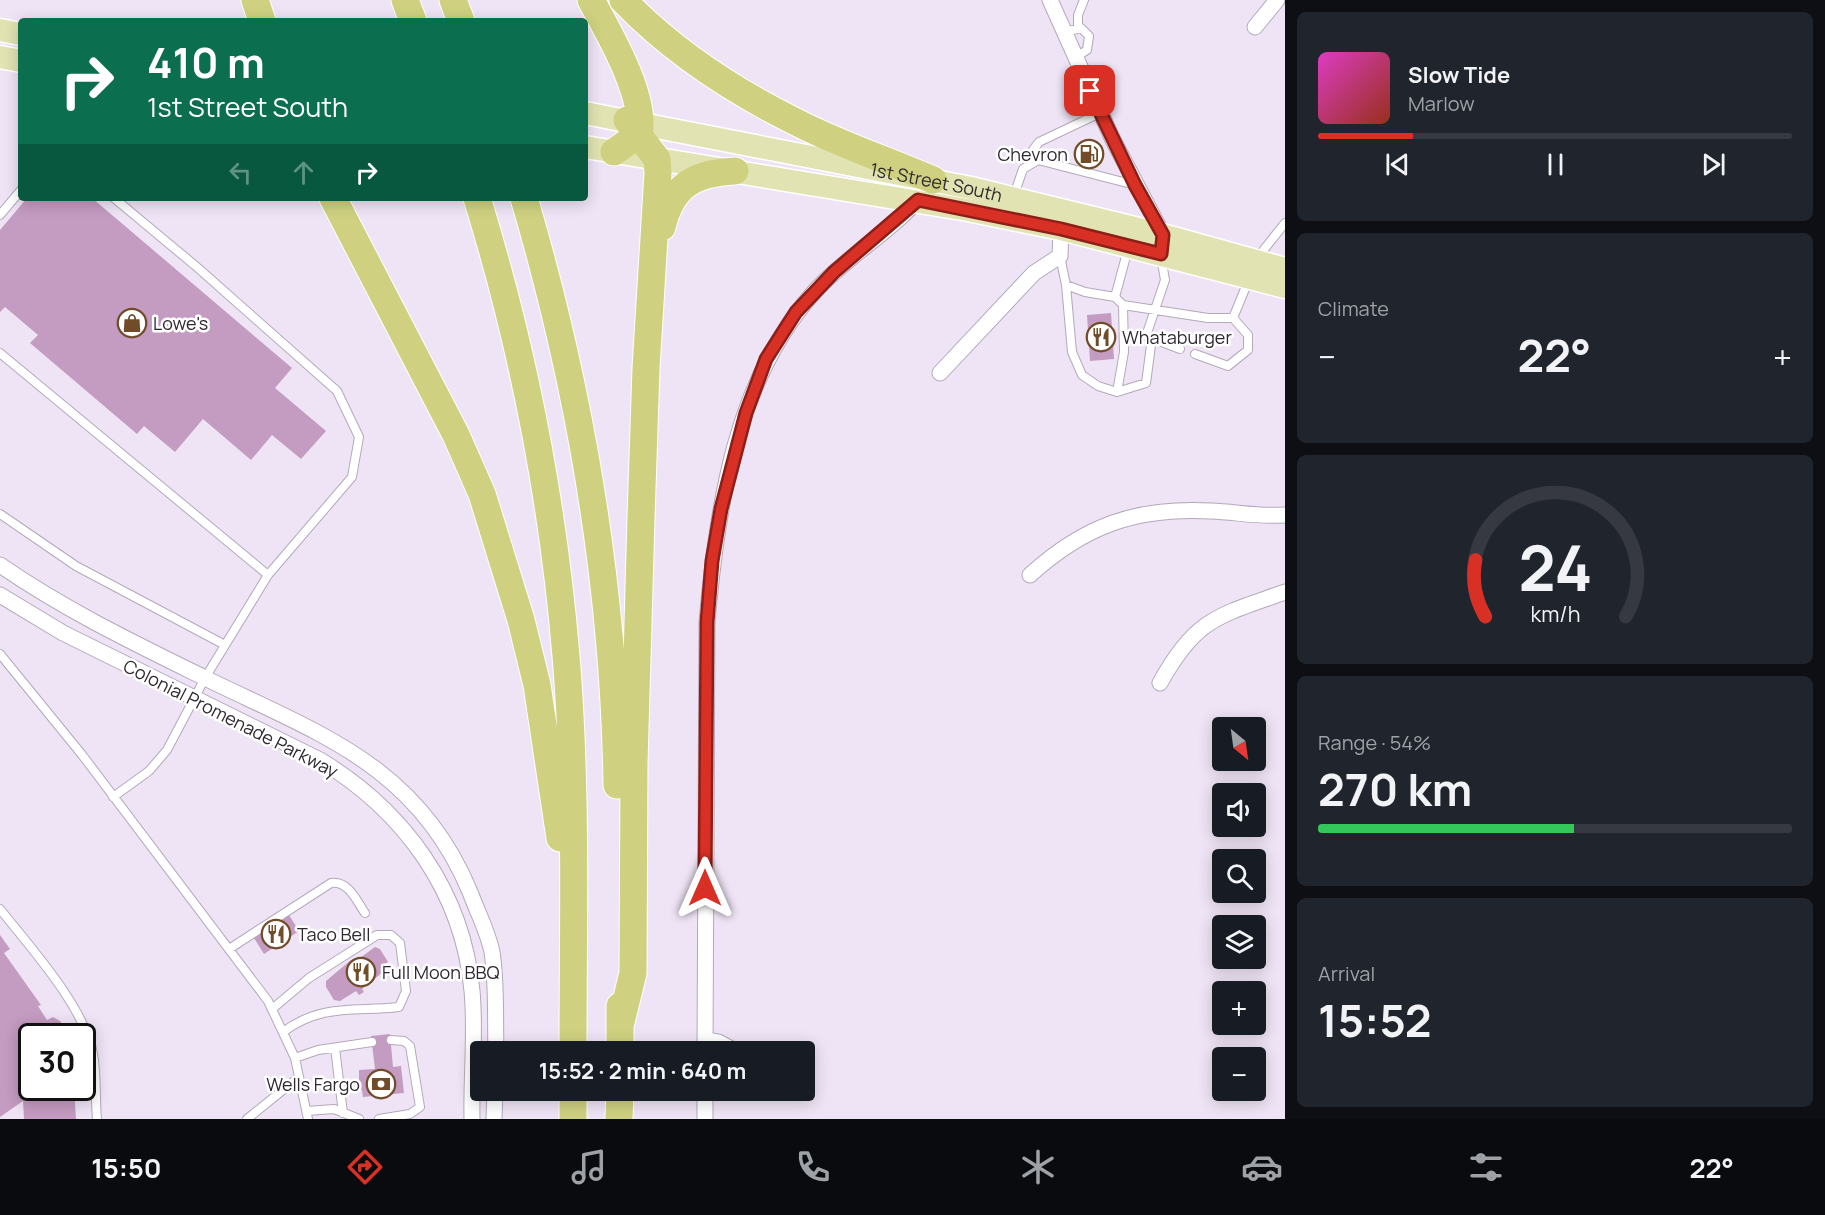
<!DOCTYPE html>
<html lang="en">
<head>
<meta charset="utf-8">
<style>
  body { margin:0; font-family:Manrope,sans-serif; background:#20242c; color:#f1f3f6; height:100vh; display:flex; flex-direction:column; font-size:22px; white-space:nowrap }
  * { box-sizing:border-box; margin:0 }
  p { font-size:20px; color:#9ea1a6 }
  .icon { flex:none; width:33px; height:33px; fill:none; stroke:currentColor; stroke-width:2; stroke-linecap:round; stroke-linejoin:round }
  .map { position:relative; flex:1; overflow:hidden }
  .sheet { display:flex; flex-direction:column; gap:12px; padding:12px; background:#0d0f14; width:540px }
  .sheet>* { flex:none }
  .hud { position:absolute; left:18px; top:18px; width:570px; height:183px; border-radius:6px; box-shadow:0 3px 15px #0003; background:#0b6e4f; color:#fff; overflow:hidden }
  .needle { width:39px; rotate:151deg }
  .fabs { position:absolute; left:1212px; top:717px; display:grid; gap:12px }
  .fabs a { display:grid; place-items:center; width:54px; height:54px; border-radius:6px; background:#171b24; box-shadow:0 3px 15px #0003; font-size:30px }
  .speed { position:absolute; left:18px; top:1023px; display:flex; gap:12px; font-size:30px; font-weight:700; text-align:center }
  .speed>* { display:grid; place-content:center; width:78px; height:78px; border-radius:50%; background:#171b24; box-shadow:0 3px 15px #0003; line-height:1 }
  .speed .limit { border:3px solid #111; border-radius:9px; background:#fff; color:#111 }
  .pin { position:absolute; display:grid; place-items:center; width:51px; height:51px; color:#fff; margin:-26px; border-radius:12px; box-shadow:0 3px 9px #0006 }
  .me { position:absolute; width:66px; margin:-33px; rotate:0deg; stroke-linejoin:round; filter:drop-shadow(0 0 4px #0008) }
  .turn { display:flex; align-items:center; gap:21px; height:126px; padding:0 30px; font-size:27px }
  .turn .icon { width:78px; height:78px; stroke-width:2.5 }
  .turn b { display:block; font-size:42px; line-height:51px }
  .lanes { display:flex; align-items:center; height:57px; padding:0 30px; background:#0003; justify-content:center; gap:30px; direction:ltr }
  .lanes .off { opacity:.35 }
  .big { font-size:45px; font-weight:700; line-height:1.1 }
  .sheet .card { flex:1; display:flex; flex-direction:column; justify-content:center; gap:9px; min-width:0; padding:0 21px; border-radius:9px; background:#20242c }
  .sheet .dial { align-items:center; gap:0 }
  .dial svg { height:156px; overflow:visible; fill:none; stroke:#363941; stroke-width:7; stroke-linecap:round; text-anchor:middle }
  .dial text { fill:#f1f3f6; stroke:none }
  .song { display:flex; align-items:center; gap:18px }
  .cover { width:72px; height:72px; border-radius:9px; background:linear-gradient(135deg,hsl(310 70% 55%),hsl(10 70% 35%)) }
  .played { height:6px; border-radius:3px; background:linear-gradient(90deg,#d93025 20%,#363941 20%) }
  .keys { display:flex; justify-content:space-around; direction:ltr }
  .heat { display:flex; justify-content:space-between; align-items:center; font-size:33px; direction:ltr }
  .charge { height:9px; border-radius:4px; background:linear-gradient(90deg,#34c759 54%,#363941 0) }
  .trip { position:absolute; left:470px; top:1041px; width:345px; height:60px; border-radius:6px; background:#171b24; box-shadow:0 3px 15px #0003; font-weight:700; line-height:60px; text-align:center }
  .tabs { display:flex; height:96px; justify-content:space-around; align-items:center; background:#090b0e; color:#9ea1a6 }
  .tabs .icon { width:42px; height:42px }
  .tabs .active { color:#d93025 }
  .tabs b { font-size:27px; color:#f1f3f6 }
  main { display:flex; flex:1; min-height:0 }
  .map>svg:first-child { display:block }
  .building { fill:#c49bc1 }
  .lines { fill:none; stroke-linecap:round; stroke-linejoin:round }
  .service-casing { stroke:#b3a9b9; stroke-width:10 }
  .minor-casing { stroke:#b3a9b9; stroke-width:17 }
  .primary-casing { stroke:#fff; stroke-width:25 }
  .motorway-casing { stroke:#fff; stroke-width:29 }
  .service { stroke:#fff; stroke-width:8 }
  .minor { stroke:#fff; stroke-width:15 }
  .primary { stroke:#e2e3b3; stroke-width:22 }
  .motorway { stroke:#cfd181; stroke-width:27 }
  .route-casing { stroke:#8d1f18; stroke-width:15 }
  .route { stroke:#d93025; stroke-width:10 }
  .labels { text-anchor:middle; dominant-baseline:central; stroke-width:5; stroke-linejoin:round; paint-order:stroke }
  .poi-label { font-size:18px; fill:#2e2930; stroke:#fff; text-anchor:start }
  .street-label { font-size:18px; fill:#2e2930; stroke:#fff }
</style>
</head>
<body>
<main>
<div class="map">
<svg width="1285" height="1119" viewBox="0 0 1285 1119">
  <rect width="100%" height="100%" fill="#efe4f5"/>
  <path class="building" d="M27,198H92L292,368L275,388L326,431L301,459L272,435L251,460L203,419L175,452L144,426L137,434L30,343L38,335L5,307L0,312V230Z
    M1111,313L1114,359L1090,361L1087,315Z
    M289,915L299,931L264,954L254,938Z
    M0,935L10,949L4,953L41,1005L38,1006L47,1020L53,1017L60,1021L70,1036H32V1088H74L76,1119H24L23,1101L0,1117Z
    M375,947L380,949L388,962L385,964L388,968L362,989L364,992L359,995L356,991L340,1001L334,1000L326,987V981L351,960L353,963Z
    M390,1034L393,1067L401,1066L404,1093L363,1097L362,1090H359V1070L375,1069L371,1036Z"/>
  <g class="lines">
    <g class="service-casing">
      <path id="service" d="M1078,27V15L1084,0
        M1065,32L1081,28L1089,36L1087,50L1076,57
        M1034,161L1033,150L1039,142L1100,113
        M1014,195L1023,169L1038,160L1135,185
        M114,198L198,268L337,391L359,437L352,477L268,575
        M0,215L21,190
        M1128,249L1115,297L1085,292L1066,285L1072,352L1082,375L1098,386L1117,392L1146,383L1152,338
        M1060,256L1066,285
        M1161,257L1165,280L1146,336L1180,349
        M1258,257L1285,223
        M1115,297L1123,305L1208,318H1233
        M0,353L268,575L205,678L167,750L149,771L113,797
        M1195,354L1228,366L1248,350V335L1233,318L1249,279
        M1117,392L1124,352L1123,305
        M0,514L76,566L225,645
        M0,654L83,756L268,1001L295,1058L308,1119
        M0,909C30,947 84,1006 93,1054C97,1075 95,1098 97,1119
        M229,949L331,883C349,881 356,900 365,913
        M272,1009L309,978L377,935H391L400,943L406,991L399,1007C355,1012 322,1003 283,1032
        M705,1036L720,1039L744,1052
        M335,1048L343,1113
        M295,1058L318,1050L372,1042
        M307,1111L334,1109L359,1119
        M247,1119L299,1077
        M379,1119L410,1114L420,1107L410,1046L404,1041L391,1040"/>
    </g>
    <g class="minor-casing">
      <path id="minor" d="M1050,0L1113,140L1163,235
        M1255,27L1277,0
        M940,373L1034,273L1060,256L1061,229
        M0,565C65,610 136,644 207,679C320,734 418,766 470,892C477,911 488,932 492,952C497,984 495,1019 496,1052
        M1030,575C1085,525 1137,507 1211,511C1236,512 1260,517 1285,515
        M0,595L63,633L320,760C404,811 463,891 472,991C476,1033 471,1077 472,1119
        M1160,683C1196,618 1218,616 1285,592
        M705,1052L707,622C717,508 735,379 815,291C846,257 893,230 920,197
        M494,1119L495,1090
        M705,1119V1090"/>
    </g>
    <g class="primary-casing">
      <g id="primary">
        <path d="M0,30L21,34"/>
        <path d="M0,57L21,61"/>
        <path id="s1" d="M585,113L971,188L1163,235L1285,269"/>
        <path d="M585,147L968,210L1061,229L1285,287"/>
      </g>
    </g>
    <g class="motorway-casing">
      <path id="motorway" d="M255,0L262,21
        M405,0L413,21
        M453,0L461,21
        M591,0C609,33 647,98 639,134L614,152
        M623,0C672,51 735,92 798,123C839,144 889,161 933,180
        M333,198L456,435L482,494L521,620L537,685L560,838
        M477,198C523,347 553,501 566,656C577,786 573,921 573,1052
        M524,198C580,388 614,586 617,785
        M662,227C672,186 693,173 735,171
        M621,1022L633,973L634,763L641,518L646,368L658,173L657,159L627,120
        M620,1052V1006
        M573,1119V1090
        M619,1119L620,1090"/>
    </g>
    <use href="#service" class="service"/>
    <use href="#minor" class="minor"/>
    <use href="#primary" class="primary"/>
    <use href="#motorway" class="motorway"/>
  </g>
  <g class="lines">
    <g class="route-casing">
      <path id="route" d="M705,888L707,622L712,561L721,509L746,413L766,359L796,312L834,272L918,200L1061,229L1161,254L1163,235L1135,185L1090,91"/>
    </g>
    <use href="#route" class="route"/>
  </g>
  <defs>
    <g id="fuel-ring" transform="scale(1.5)"><circle r="9.5" fill="#fff" stroke="#714c28" stroke-width="1.5"/><path d="M-5.5-6h7V0h2V4h1.3V-2.5L3-4.5l.8-.8L6-3V5H2.5V1h-1V6h-7ZM-4.2-4.7v3.2H.2V-4.7Z" fill="#714c28"/></g>
    <g id="shop-ring" transform="scale(1.5)"><circle r="9.5" fill="#fff" stroke="#714c28" stroke-width="1.5"/><path d="M-5-2.5h2.3a2.7 3.5 0 0 1 5.4 0H5L5.5 6h-11ZM-1.5-2.5h3a1.5 2.3 0 0 0-3 0Z" fill="#714c28"/></g>
    <g id="restaurant-ring" transform="scale(1.5)"><circle r="9.5" fill="#fff" stroke="#714c28" stroke-width="1.5"/><path d="M-5-6h1v4h1v-4h1v4h1v-4h1v5L-1.5 .5V6h-2V.5L-5-1ZM5-6V6H3V1.5H1.5Q1.5-4 5-6Z" fill="#714c28"/></g>
    <g id="bank-ring" transform="scale(1.5)"><circle r="9.5" fill="#fff" stroke="#714c28" stroke-width="1.5"/><path d="M-6-4H6V4H-6ZM0-2.3a2.3 2.3 0 1 0 0 4.6a2.3 2.3 0 1 0 0-4.6Z" fill="#714c28"/></g>
  </defs>
  <g fill-rule="evenodd">
    <use href="#fuel-ring" x="1089" y="154"/>
    <use href="#shop-ring" x="132" y="323"/>
    <use href="#restaurant-ring" x="1101" y="337"/>
    <use href="#restaurant-ring" x="276" y="934"/>
    <use href="#restaurant-ring" x="361" y="972"/>
    <use href="#bank-ring" x="381" y="1084"/>
  </g>
  <g class="labels">
    <g class="poi-label">
      <text x="1068" y="154" text-anchor="end">Chevron</text>
      <text x="153" y="323">Lowe's</text>
      <text x="1122" y="337">Whataburger</text>
      <text x="297" y="934">Taco Bell</text>
      <text x="382" y="972">Full Moon BBQ</text>
      <text x="360" y="1084" text-anchor="end">Wells Fargo</text>
    </g>
    <g class="street-label">
      <text stroke="none"><textPath href="#s1" startOffset="358">1st Street South</textPath></text>
      <text transform="translate(231 718) rotate(27)">Colonial Promenade Parkway</text>
    </g>
  </g>
</svg>
<div class="fabs">
<a><svg class="needle" viewBox="-14 -14 28 28"><path d="M0-13l5 13h-10z" fill="#e53935"/><path d="M0 13l5-13h-10z" fill="#9ea1a6"/></svg></a>
<a><svg class="icon" aria-label="sound" viewBox="0 0 24 24"><path d="M4 9h4l5-4v14l-5-4H4zM17 9q2 3 0 6"/></svg></a>
<a><svg class="icon" aria-label="search" viewBox="0 0 24 24"><circle cx="10" cy="10" r="6"/><path d="M15 15l6 6"/></svg></a>
<a><svg class="icon" aria-label="layers" viewBox="0 0 24 24"><path d="M12 4l9 5-9 5-9-5zM3 14l9 5 9-5"/></svg></a>
<a>+</a>
<a>−</a>
</div>
<div class="speed"><div class="limit">30</div></div>
<div class="pin" style="left:1090px;top:91px;background:#d93025"><svg class="icon" aria-label="arrive" viewBox="0 0 24 24"><path d="M6 21V4h12l-3 4 3 4H6"/></svg></div>
<svg class="me" style="left:705px;top:888px" viewBox="-20 -20 40 40"><path d="M0-17L14 15 0 8-14 15z" fill="#d93025" stroke="#fff" stroke-width="4"/></svg>
<div class="trip">15:52 · 2 min · 640 m</div>
<div class="hud">
<div class="turn"><svg class="icon" aria-label="right" viewBox="0 0 24 24"><path d="M7 20v-9h11M14 6l5 5-5 5"/></svg><div><b>410 m</b>1st Street South</div></div>
<div class="lanes"><svg class="icon off" aria-label="left" viewBox="0 0 24 24"><path d="M17 20v-9H6M10 6l-5 5 5 5"/></svg><svg class="icon off" aria-label="ahead" viewBox="0 0 24 24"><path d="M12 20V5M6 11l6-6 6 6"/></svg><svg class="icon" aria-label="right" viewBox="0 0 24 24"><path d="M7 20v-9h11M14 6l5 5-5 5"/></svg></div>
</div>
</div>
<section class="sheet">
<div class="card">
<div class="song"><i class="cover"></i><div><b>Slow Tide</b><p>Marlow</p></div></div>
<div class="played"></div>
<div class="keys"><svg class="icon" aria-label="previous" viewBox="0 0 24 24"><path d="M18 5L8 12l10 7zM5 5v14"/></svg><svg class="icon" aria-label="pause" viewBox="0 0 24 24"><path d="M8 5v14M16 5v14"/></svg><svg class="icon" aria-label="next" viewBox="0 0 24 24"><path d="M6 5l10 7-10 7zM19 5v14"/></svg></div>
</div>
<div class="card"><p>Climate</p>
<div class="heat"><a>−</a><b class="big">22°</b><a>+</a></div>
</div>
<div class="card dial"><svg viewBox="0 0 100 80">
<path d="M14 69A42 42 0 1 1 86 69"/>
<path d="M14 69A42 42 0 0 1 9 40" stroke="#d93025"/>
<text x="50" y="56" font-size="32" font-weight="700">24</text>
<text x="50" y="72" font-size="11">km/h</text>
</svg></div>
<div class="card"><p>Range · 54%</p><b class="big">270 km</b><div class="charge"></div></div>
<div class="card"><p>Arrival</p><b class="big">15:52</b></div>
</section>
</main>
<nav class="tabs">
<b>15:50</b>
<svg class="icon active" aria-label="directions" viewBox="0 0 24 24"><path d="M12 3l9 9-9 9-9-9zM9 14v-3h6M13 9l2 2-2 2"/></svg>
<svg class="icon" aria-label="music" viewBox="0 0 24 24"><path d="M9 18V5l10-2v13"/><circle cx="6" cy="18" r="3"/><circle cx="16" cy="16" r="3"/></svg>
<svg class="icon" aria-label="phone" viewBox="0 0 24 24"><path d="M5 4h4l2 5-3 2q2 4 5 5l2-3 5 2v4C11 20 4 13 5 4z"/></svg>
<svg class="icon" aria-label="climate" viewBox="0 0 24 24"><path d="M12 3v18M4 7l16 10M4 17L20 7"/></svg>
<svg class="icon" aria-label="car" viewBox="0 0 24 24"><path d="M5 17H2v-5l4-1 3-4h7l3 4 3 1v5h-3M9 17h6M6 11h13"/><circle cx="7" cy="17" r="2"/><circle cx="17" cy="17" r="2"/></svg>
<svg class="icon" aria-label="filters" viewBox="0 0 24 24"><path d="M4 7h16M4 17h16"/><circle cx="9" cy="7" r="2"/><circle cx="15" cy="17" r="2"/></svg>
<b>22°</b>
</nav>
</body>
</html>
